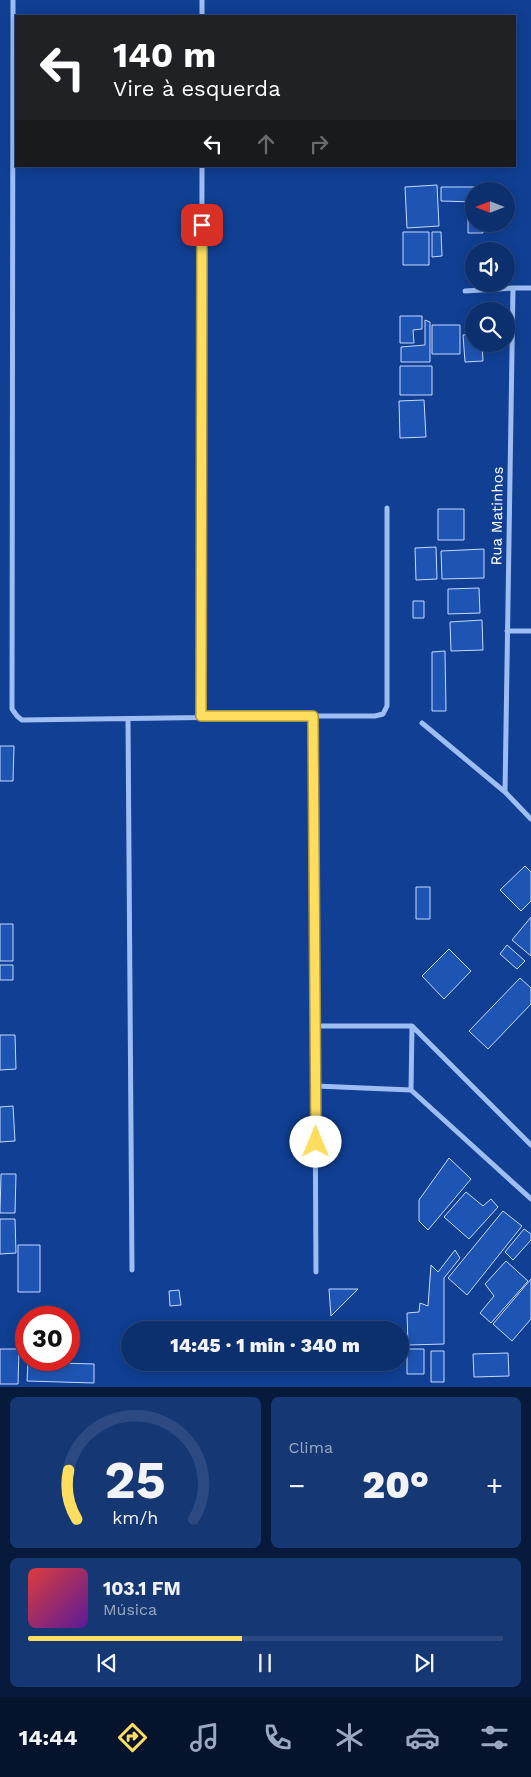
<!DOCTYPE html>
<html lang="pt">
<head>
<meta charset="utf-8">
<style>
  body { margin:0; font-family:"Work Sans",sans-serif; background:#153773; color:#f1f3f6; height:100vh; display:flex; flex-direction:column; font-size:19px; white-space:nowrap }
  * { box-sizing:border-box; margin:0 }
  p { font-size:16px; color:#9aa9c2 }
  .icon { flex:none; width:28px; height:28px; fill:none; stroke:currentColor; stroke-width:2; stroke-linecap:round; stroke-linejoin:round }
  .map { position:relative; height:1387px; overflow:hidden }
  .details { display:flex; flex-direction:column; gap:10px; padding:10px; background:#071a3c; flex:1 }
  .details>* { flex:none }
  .guide { position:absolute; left:15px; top:15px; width:501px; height:152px; border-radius:0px; box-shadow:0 2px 12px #0003,0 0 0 1px #2c4a81; background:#202124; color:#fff; overflow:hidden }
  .needle { width:32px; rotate:270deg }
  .tools { position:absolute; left:465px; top:182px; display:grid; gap:10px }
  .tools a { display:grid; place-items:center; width:50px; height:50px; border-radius:50%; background:#0c2f6e; box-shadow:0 2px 12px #0003,0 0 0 1px #2c4a81; font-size:25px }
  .speed { position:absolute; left:15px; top:1306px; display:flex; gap:10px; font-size:25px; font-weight:700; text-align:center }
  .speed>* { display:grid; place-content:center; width:65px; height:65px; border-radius:50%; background:#0c2f6e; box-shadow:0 2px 12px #0003,0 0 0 1px #2c4a81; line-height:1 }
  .speed .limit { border:8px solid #d22; background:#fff; color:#111 }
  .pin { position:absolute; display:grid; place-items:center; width:42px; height:42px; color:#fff; margin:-21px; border-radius:10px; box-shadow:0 2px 8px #0006 }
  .me { position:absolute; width:55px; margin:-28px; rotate:0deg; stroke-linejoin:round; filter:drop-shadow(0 0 4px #0008) }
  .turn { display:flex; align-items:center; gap:18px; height:105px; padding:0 15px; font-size:22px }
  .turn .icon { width:65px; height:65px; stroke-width:2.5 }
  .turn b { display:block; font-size:35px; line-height:42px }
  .lanes { display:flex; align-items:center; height:48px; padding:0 15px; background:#0003; justify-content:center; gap:25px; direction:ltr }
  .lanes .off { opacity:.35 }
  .big { font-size:38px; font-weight:800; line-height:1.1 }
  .details .widget { flex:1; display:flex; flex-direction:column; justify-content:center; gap:8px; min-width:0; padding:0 18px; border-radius:8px; background:#153773 }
  .details .dial { align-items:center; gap:0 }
  .dial svg { height:130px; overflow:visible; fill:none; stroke:#2c4a81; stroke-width:7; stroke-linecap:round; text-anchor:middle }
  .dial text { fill:#f1f3f6; stroke:none }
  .song { display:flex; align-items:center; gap:15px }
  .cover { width:60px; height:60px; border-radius:8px; background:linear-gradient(135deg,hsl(0 70% 55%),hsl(270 70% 35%)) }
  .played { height:5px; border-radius:2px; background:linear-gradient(90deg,#ffde5f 45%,#2c4a81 45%) }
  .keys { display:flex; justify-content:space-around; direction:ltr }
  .heat { display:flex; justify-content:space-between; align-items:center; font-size:28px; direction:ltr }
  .details .tiles { flex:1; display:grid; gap:10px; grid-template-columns:1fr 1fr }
  .widget:last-child { grid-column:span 2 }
  .trip { position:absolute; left:121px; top:1321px; width:288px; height:50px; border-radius:25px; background:#0c2f6e; box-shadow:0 2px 12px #0003,0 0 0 1px #2c4a81; font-weight:800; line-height:50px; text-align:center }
  .dock { display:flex; height:80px; justify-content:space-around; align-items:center; background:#05132c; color:#9aa9c2 }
  .dock .icon { width:35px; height:35px }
  .dock .active { color:#ffde5f }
  .dock b { font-size:22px; color:#f1f3f6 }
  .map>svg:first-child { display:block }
  .building { fill:#1e54b3; stroke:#c5dafe }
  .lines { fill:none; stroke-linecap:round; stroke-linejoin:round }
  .street { stroke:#9dbdf3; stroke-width:5 }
  .route-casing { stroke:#a6903e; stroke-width:12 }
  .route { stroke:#ffde5f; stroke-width:9 }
  .labels { text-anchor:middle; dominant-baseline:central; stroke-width:5; stroke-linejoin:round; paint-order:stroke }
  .street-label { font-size:15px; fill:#fff; stroke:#103f93 }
</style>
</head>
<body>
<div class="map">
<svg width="531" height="1387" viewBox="0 0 531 1387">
  <rect width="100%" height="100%" fill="#103f93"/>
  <path class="building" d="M437,185L439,226L407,228L405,187Z
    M441,187H481V191H474V202L441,201Z
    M468,206H474V224H483V233H468Z
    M403,232H429V265H403Z
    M432,232H441L442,256L432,257Z
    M400,316H422V329L413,330L414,343H400Z
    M425,320L430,322V362H401V347L425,345Z
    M432,325H460V354H432Z
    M474,334V344H482L483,361L465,362L463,335Z
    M400,366H432V395H400Z
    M424,400L426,437L400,438L399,401Z
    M438,509H464V540H438Z
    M436,547L437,579L416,580L415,548Z
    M484,549V578L442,579L441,551Z
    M479,588L480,613L448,614V589Z
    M413,601H424V618H413Z
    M482,620L483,650L451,651L450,622Z
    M445,651L446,711H432V652Z
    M0,746H14L13,781H0Z
    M525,866L531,872V901L521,911L500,890Z
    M416,887H430V919H416Z
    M531,917V956L512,940Z
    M0,924H13V961H0Z
    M507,945L525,961L517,969L500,954Z
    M449,949L471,971L444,999L422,976Z
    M0,965H13V980H0Z
    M520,978L531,988V1004L488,1049L469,1031Z
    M0,1035H15L16,1069L0,1070Z
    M13,1106L15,1141L0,1142V1107Z
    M449,1158L471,1179L428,1230L419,1221V1200Z
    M1,1174H16L15,1213H0Z
    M466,1192L483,1206L491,1199L498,1207L469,1239L444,1217Z
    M503,1211L522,1226L467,1295L448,1278Z
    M0,1219H15L16,1253L0,1254Z
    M524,1229L531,1234V1240L513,1260L505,1252Z
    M18,1245H40V1292H18Z
    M455,1250L460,1258L444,1278V1344L408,1345L407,1313L419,1312L420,1303L428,1306L431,1265L438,1272Z
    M506,1261L528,1281L491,1323L480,1313L494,1296L485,1284Z
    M531,1279V1319L512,1341L493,1324Z
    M329,1289H358L331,1316Z
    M179,1290L181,1305L170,1306L169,1291Z
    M0,1349H19L18,1384H0Z
    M407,1349H424V1374H407Z
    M431,1351H444V1382H431Z
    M508,1353L509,1376L474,1377L473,1354Z
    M28,1362L94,1364V1383L27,1381Z
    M170,1362H207V1369H170Z"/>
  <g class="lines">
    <path class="street" d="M13,0L12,709L17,716L22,720L313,716L316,1272
      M202,16V0
      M513,288H531
      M465,291L513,288L505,792
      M507,631H531
      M201,716L202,166
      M313,716H375L383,714L387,706V508
      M128,719L132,1270
      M422,723L505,792L531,819
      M316,1026H412L531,1145
      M316,1086L411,1090L531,1199
      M411,1090L412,1026"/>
  </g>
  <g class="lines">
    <g class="route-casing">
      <path id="route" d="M202,225L201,716H313L316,1142"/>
    </g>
    <use href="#route" class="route"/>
  </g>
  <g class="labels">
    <g class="street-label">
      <text transform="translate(497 516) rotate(-89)">Rua Matinhos</text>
    </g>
  </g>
</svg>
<div class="tools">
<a><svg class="needle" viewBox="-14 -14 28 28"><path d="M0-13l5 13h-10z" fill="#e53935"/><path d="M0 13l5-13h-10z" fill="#9aa9c2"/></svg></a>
<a><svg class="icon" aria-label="sound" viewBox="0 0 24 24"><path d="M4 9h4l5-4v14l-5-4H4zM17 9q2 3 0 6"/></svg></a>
<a><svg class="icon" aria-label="search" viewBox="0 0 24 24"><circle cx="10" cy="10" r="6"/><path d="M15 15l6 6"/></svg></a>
</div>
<div class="speed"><div class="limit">30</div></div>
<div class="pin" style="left:202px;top:225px;background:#d93025"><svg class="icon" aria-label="arrive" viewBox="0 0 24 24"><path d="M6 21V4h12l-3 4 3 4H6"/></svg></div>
<svg class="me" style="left:316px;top:1142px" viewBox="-20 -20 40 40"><circle r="19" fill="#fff"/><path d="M0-13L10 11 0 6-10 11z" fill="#ffde5f"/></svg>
<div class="trip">14:45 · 1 min · 340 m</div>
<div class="guide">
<div class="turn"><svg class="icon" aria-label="left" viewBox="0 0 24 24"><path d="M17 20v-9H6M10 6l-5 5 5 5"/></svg><div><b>140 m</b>Vire à esquerda</div></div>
<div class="lanes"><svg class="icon" aria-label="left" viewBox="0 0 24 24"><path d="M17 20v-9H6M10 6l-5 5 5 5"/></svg><svg class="icon off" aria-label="ahead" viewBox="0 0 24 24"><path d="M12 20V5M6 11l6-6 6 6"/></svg><svg class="icon off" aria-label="right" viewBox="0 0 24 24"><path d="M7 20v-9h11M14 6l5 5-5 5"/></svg></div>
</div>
</div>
<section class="details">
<div class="tiles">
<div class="widget dial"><svg viewBox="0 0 100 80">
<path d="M14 69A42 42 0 1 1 86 69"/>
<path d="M14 69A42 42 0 0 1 9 39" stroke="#ffde5f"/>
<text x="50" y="56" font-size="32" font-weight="700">25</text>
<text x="50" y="72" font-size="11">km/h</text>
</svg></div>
<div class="widget"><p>Clima</p>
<div class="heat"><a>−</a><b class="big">20°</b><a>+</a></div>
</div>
<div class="widget">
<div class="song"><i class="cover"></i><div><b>103.1 FM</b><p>Música</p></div></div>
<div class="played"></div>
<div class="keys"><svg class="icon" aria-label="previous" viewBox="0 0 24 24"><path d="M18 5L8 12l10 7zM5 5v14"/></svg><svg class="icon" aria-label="pause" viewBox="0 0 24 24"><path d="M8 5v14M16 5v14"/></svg><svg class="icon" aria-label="next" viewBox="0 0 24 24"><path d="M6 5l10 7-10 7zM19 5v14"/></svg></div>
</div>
</div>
</section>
<nav class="dock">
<b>14:44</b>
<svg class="icon active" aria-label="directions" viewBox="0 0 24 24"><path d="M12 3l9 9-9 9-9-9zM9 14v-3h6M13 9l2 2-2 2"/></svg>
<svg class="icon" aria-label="music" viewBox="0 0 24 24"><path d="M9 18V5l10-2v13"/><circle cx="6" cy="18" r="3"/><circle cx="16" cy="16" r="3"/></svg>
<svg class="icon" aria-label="phone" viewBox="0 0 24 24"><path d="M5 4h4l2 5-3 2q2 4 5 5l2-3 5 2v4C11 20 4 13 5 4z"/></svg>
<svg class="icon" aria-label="climate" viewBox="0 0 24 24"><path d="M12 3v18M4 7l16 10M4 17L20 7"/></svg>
<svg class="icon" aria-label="car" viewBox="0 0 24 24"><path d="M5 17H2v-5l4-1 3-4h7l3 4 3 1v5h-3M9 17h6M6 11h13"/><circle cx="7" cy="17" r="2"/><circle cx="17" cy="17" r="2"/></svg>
<svg class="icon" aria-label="filters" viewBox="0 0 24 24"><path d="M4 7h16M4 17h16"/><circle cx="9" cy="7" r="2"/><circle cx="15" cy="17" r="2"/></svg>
</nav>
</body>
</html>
